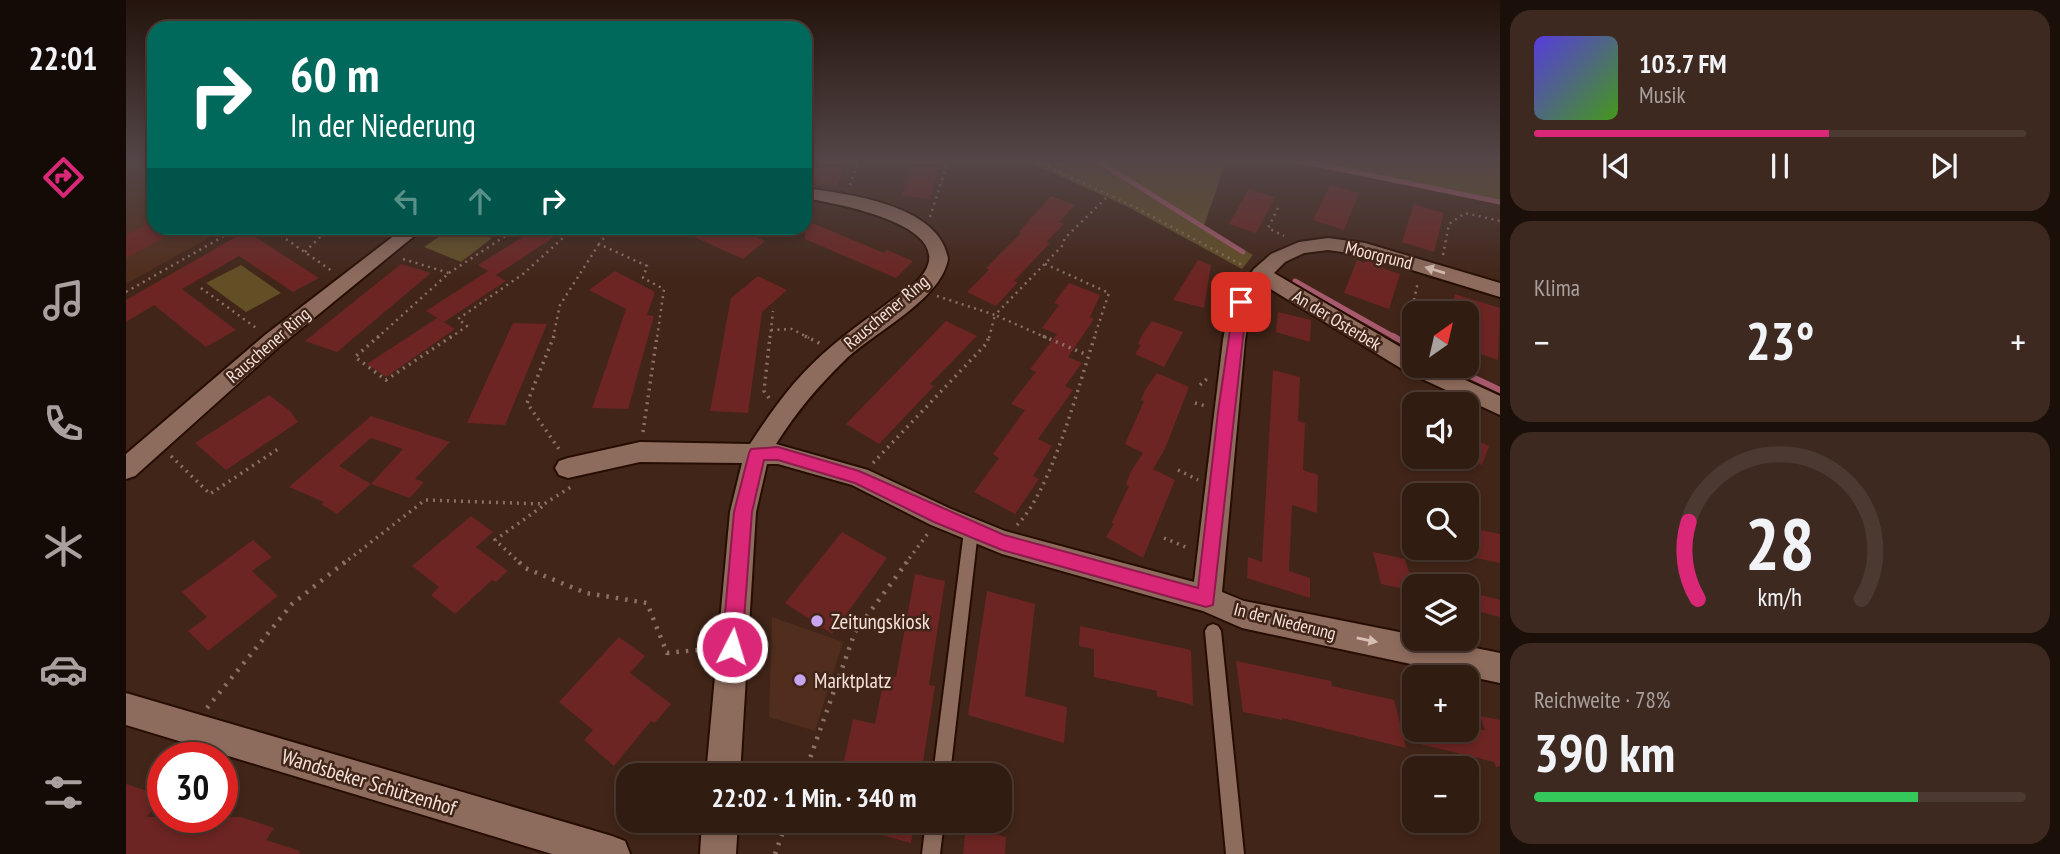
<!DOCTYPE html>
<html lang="de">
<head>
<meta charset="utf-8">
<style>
  body { margin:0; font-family:"PT Sans Narrow",sans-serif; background:#3d2920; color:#f1f3f6; height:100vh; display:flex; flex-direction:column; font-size:26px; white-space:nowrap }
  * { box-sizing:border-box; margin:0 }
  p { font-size:23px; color:#a8a19f }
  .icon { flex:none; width:38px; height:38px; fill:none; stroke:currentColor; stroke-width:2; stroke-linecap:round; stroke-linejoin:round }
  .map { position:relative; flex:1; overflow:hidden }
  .sheet { display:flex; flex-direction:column; gap:10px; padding:10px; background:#1b0f0a; width:560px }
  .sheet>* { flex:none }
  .banner { position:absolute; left:21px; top:21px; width:665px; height:214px; border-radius:21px; box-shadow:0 4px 10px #0003,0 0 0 2px #4c3a32; background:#00695c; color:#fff; overflow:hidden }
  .needle { width:46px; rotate:34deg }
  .tools { position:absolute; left:1276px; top:301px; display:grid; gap:14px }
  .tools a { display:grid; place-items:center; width:77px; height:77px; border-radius:14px; background:#311c12; box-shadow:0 4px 10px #0003,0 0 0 2px #4c3a32; font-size:35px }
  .speed { position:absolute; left:21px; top:742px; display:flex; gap:14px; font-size:35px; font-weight:700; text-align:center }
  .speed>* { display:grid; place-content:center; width:91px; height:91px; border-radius:50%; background:#311c12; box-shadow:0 4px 10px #0003,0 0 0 2px #4c3a32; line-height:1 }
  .speed .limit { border:10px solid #d22; background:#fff; color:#111 }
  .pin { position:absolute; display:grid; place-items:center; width:60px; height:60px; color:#fff; margin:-30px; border-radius:14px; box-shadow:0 4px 10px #0006 }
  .me { position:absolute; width:77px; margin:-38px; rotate:5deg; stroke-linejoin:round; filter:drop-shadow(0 0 5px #0008) }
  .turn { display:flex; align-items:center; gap:24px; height:147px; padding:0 28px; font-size:32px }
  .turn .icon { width:91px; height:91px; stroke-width:2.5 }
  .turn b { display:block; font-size:49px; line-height:60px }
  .lanes { display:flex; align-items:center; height:66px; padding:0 28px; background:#0003; justify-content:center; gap:35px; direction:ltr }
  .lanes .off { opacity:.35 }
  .big { font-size:52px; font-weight:800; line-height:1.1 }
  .sheet .tile { flex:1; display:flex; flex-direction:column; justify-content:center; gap:10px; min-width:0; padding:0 24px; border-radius:21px; background:#3d2920 }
  .sheet .dial { align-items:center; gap:0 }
  .dial svg { height:182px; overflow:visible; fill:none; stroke:#4c3a32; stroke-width:7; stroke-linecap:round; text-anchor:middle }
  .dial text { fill:#f1f3f6; stroke:none }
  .song { display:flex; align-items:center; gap:21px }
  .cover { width:84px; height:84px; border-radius:10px; background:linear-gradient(135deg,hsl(250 70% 55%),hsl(100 70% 35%)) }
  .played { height:7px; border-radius:4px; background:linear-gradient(90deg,#db2777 60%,#4c3a32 60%) }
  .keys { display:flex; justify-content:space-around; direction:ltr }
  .heat { display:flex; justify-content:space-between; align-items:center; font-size:38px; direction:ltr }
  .charge { height:10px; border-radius:5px; background:linear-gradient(90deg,#34c759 78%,#4c3a32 0) }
  .trip { position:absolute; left:490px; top:763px; width:396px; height:70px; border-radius:21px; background:#311c12; box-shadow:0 4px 10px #0003,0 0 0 2px #4c3a32; font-weight:800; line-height:70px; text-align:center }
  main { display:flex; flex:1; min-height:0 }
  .tab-bar { display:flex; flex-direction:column; width:126px; justify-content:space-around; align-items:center; background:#140b07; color:#a8a19f }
  .tab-bar .icon { width:49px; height:49px }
  .tab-bar .on { color:#db2777 }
  .tab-bar b { font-size:32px; color:#f1f3f6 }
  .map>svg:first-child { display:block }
  .built { fill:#502d1c }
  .green { fill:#624f25 }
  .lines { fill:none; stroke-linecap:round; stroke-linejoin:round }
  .stream-far1 { stroke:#a75a6d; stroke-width:5 }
  .stream { stroke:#a75a6d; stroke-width:6 }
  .building { fill:#6c2522; fill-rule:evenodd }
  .lane-casing { stroke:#260d02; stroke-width:4 }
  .street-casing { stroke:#260d02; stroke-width:4 }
  .path-far2 { stroke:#8a7166; stroke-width:2.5; stroke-dasharray:2 4.5; stroke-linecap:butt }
  .path-far1 { stroke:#8a7166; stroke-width:3.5; stroke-dasharray:2 5; stroke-linecap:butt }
  .path { stroke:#8a7166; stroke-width:4.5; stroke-dasharray:2.5 7; stroke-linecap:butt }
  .lane { fill:#8e6c5d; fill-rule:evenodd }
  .street { fill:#8e6c5d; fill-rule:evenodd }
  .oneway { fill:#d7bfb4 }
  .route { fill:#db2777; stroke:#8e194d; stroke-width:2 }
  .poi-dot { fill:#c8a6ef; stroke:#412518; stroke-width:2.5 }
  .labels { text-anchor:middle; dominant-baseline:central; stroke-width:5; stroke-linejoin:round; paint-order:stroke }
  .street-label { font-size:18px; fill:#f6e2da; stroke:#412518 }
  .near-poi-label { font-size:21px; fill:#f6e2da; stroke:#412518; text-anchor:start }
  .near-street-label { font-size:21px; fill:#f6e2da; stroke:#412518 }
</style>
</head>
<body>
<main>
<nav class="tab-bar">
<b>22:01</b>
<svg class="icon on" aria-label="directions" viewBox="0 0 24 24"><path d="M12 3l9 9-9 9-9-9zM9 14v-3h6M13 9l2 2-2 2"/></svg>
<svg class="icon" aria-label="music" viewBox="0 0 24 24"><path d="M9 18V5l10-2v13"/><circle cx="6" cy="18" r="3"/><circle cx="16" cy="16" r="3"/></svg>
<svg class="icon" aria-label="phone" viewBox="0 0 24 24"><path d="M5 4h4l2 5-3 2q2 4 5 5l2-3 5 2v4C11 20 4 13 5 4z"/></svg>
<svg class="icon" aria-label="climate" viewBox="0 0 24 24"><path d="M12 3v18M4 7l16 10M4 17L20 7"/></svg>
<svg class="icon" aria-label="car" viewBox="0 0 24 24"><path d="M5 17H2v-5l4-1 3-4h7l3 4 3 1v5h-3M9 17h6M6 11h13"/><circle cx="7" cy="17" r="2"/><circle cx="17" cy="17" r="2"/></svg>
<svg class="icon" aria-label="filters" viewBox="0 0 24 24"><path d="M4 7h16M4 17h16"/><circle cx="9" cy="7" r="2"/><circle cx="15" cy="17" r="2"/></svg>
</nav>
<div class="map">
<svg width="1374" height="854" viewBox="0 0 1374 854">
  <rect width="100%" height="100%" fill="#412518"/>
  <path class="built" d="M0,161H28V228H100L0,284Z
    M646,617L717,642L689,731L643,717Z"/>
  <path class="green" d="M901,161H1100L1078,226L1127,255L1116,269L1004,208Z
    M1154,161H1374V201Z
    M326,228H339L366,238L335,262L298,247Z
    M115,265L155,293L120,312L80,283Z"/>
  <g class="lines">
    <path class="stream-far1" d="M972,161L1117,252
      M1175,161L1374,202
      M1169,281L1270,338"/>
    <path class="stream" d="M1267,336L1288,348
      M1323,366L1374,390"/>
  </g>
  <path class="building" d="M693,161H721L711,186L683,182Z
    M786,161H814L804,199L776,195Z
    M1204,185L1233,193L1218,230L1187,220Z
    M1123,189L1149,197L1130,233L1103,224Z
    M925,196L949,205L933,222L938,224L920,242L924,243L888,281L892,282L870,306L841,292L863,270L860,268L895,233L893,232Z
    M1288,204L1318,213L1308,252L1276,242Z
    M28,220V228H56L0,258V235Z
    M679,220L758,253L761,250L787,261L770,278L679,239Z
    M411,228H442L370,275L380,281L318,322L300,311L362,271L352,265Z
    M548,228H593L611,236L617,231L639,241L617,259Z
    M120,231L193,278L167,292L113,256L56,289L110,330L80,347L28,305L0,322V300Z
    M1240,259L1258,264L1256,268L1274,274L1263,309L1218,293L1231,260L1239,263Z
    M1072,260L1085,265L1078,308L1047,300Z
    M275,264L305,273L211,352L179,341Z
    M489,271L529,292L521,315L528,316L502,409L466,408L500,309L463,290Z
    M632,276L661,290L636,312L622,413L584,411L605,298Z
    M943,283L974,295L964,317L968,319L942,357L956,363L939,386L947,390L912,439L926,446L907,476L913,479L889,514L848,492L873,458L867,454L899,410L885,404L910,372L904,369L931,334L916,328L933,305L928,303Z
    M1329,294L1374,308L1372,360L1340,349V313H1325Z
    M1152,312L1185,320L1184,342L1150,332Z
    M311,318L329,329L260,377L241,364Z
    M820,321L851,336L804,384L808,386L753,444L720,424Z
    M1026,321L1057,332L1038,367L1009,354L1015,345L1012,344L1016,335Z
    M387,323L421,324L379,425L341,423Z
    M1147,370L1174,377L1172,421L1179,423L1177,470L1192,475L1191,513L1166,505L1163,571L1184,578V598L1121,578L1122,557L1136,562Z
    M1031,373L1063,387L1039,449L1027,469L1049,480L1017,558L980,537L988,524L986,522L1003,486L1000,485L1004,473L1017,453L999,444L1018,401L1015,400L1019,390Z
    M143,395L164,411L172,422L100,470L69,443Z
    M245,416L324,442L289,479L298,482L284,498L245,484L211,514L195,504L198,502L163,487ZM245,438L277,449L245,484L213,466Z
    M1340,435L1363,446L1356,465L1340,457Z
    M345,516L367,532L350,547L382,571L370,582L366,580L329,614L305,595L313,587L286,566Z
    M1340,527L1374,534V563L1350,558Z
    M716,532L761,558L706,634L659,603Z
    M127,540L146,557L126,571L152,596L82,651L62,631L81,617L56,592Z
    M1247,552L1279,559L1283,572L1288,573V591L1255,584Z
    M789,574L819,581L803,685L809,686L795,775H715L727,719L749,724L759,674L770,677Z
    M861,591L909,604L899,696L941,707L938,743L842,715Z
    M1340,591L1374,600V617L1340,608Z
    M954,626L1065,650L1067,705L1031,696V691L968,677V649L953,646Z
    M493,637L519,656L504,673L545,704L529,723L525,721L488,766L458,740L467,730L433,702Z
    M1110,661L1205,681L1206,686L1268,700L1276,730H1359L1354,716L1374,720V766L1370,767L1368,762L1278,740L1280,748L1156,718V720L1117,712Z
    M0,784L37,796L21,817H115L148,828L140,840L174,851L173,854H0Z
    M723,821H789L785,843L722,826Z
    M840,826L880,837L879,854H837Z"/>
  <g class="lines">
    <g class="lane-casing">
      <path id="lane" d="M845,525L850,527L852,531L824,775H807L838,531L840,527Z
        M1087,624L1092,626L1095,631L1118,854H1100L1079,631L1082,626Z
        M800,821H818L814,854H796Z"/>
    </g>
    <g class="street-casing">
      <path id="street" d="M679,188C723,194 814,205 822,259C815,300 748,332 719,360C691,387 671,411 650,444L742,470L825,509L879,531L1068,582L1097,340L1104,302L1128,269L1145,254L1173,242L1202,238L1239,243L1374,283V297L1237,255L1202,250L1178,253L1159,262L1148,273L1288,355V366H1309L1374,396V415L1281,372L1138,285L1125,303L1119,340L1096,592L1118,601L1288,635V639H1305L1374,653V683L1116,628L1077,611L876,554L805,525L726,485L652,464H641L630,512L614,775H580L604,512L616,463L514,462L442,478L433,475L429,468L433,461L442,458L514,442L624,444C648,407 672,374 706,346C726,329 749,313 770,297C778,291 789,285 795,277C837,225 707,203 679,198Z
        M278,228H298L155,345L9,476L0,479V454L139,335Z
        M0,693L486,836L499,841L504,854H426L0,725Z
        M576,821H612L610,854H574Z"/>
    </g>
    <path class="path-far2" d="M910,161L1007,206L1118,266
      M933,172L936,161
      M724,185L732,161
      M1152,208L1142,228L1158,236
      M804,217L822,161
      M144,228L206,271
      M486,228L473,244L521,266L517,278L538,289L531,338
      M616,228H624
      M179,252L203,228
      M1317,255L1323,224L1339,213L1374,221
      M919,264L983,293L968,338
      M323,273L387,231L386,228
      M75,288L133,330
      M0,292L112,228
      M811,296L869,315L936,246L939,238L983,195
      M1288,300L1292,282
      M645,330L666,329L683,338
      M251,338L323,273L277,259
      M324,338L341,326L332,319L397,274L448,228
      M427,338L434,305L473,244
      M644,338L647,311
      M863,338L869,315L921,338"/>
    <path class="path-far1" d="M253,336L229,357L260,380L326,336
      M428,336L401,403L435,452
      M679,336L695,344
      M917,336L961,355
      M1074,385L1083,377
      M643,398L638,391L644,336
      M1069,403L1080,406
      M517,432L531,336
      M45,456L84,494L152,449
      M747,463L861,343L863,336
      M1052,470L1072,480
      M891,525C926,490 952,386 969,336
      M1038,538L1062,548
      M217,564L299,500L418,504L445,487
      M395,564L369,540L417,506
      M779,564L803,532"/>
    <path class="path" d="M393,562L399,568L460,593L521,603L541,653L581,649
      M81,708L166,604L219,562
      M678,775L729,632L781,562
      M649,854L661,821"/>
    <use href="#lane" class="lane"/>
    <use href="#street" class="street"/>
  </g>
  <defs><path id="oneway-solid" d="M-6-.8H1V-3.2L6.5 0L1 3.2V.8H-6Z" transform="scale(1.75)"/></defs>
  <g class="oneway">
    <use href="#oneway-solid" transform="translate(1309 270) rotate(-163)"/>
    <use href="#oneway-solid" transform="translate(1241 640) rotate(12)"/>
  </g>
  <linearGradient id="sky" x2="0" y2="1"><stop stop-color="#24140d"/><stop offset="0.57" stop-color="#544648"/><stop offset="1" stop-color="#544648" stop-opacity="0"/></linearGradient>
  <rect width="1374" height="280" fill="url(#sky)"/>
  <path class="route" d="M1115,298L1121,302L1087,605L1080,607L876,550L808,522L729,483L652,460H638L626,512L616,647L613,654L606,657L599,654L596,647L608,512L623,453L625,449L652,447L733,471L878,535L1072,588L1092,412L1108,302Z"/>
  <g class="poi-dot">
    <circle cx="691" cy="621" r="7"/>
    <circle cx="674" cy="680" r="7"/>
  </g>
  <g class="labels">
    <g class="street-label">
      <text transform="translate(1253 255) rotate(14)">Moorgrund</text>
      <text transform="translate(760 312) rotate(-40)">Rauschener Ring</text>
      <text transform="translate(1211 320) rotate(31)">An der Osterbek</text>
      <text transform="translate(142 345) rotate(-41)">Rauschener Ring</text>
      <text transform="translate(1159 621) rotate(14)">In der Niederung</text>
    </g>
    <g class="near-poi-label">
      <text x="705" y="621">Zeitungskiosk</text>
      <text x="688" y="680">Marktplatz</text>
    </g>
    <g class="near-street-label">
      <text transform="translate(243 782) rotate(17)">Wandsbeker Schützenhof</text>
    </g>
  </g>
</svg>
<div class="tools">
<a><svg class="needle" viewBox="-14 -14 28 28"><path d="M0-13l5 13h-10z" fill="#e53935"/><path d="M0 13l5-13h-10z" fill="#a8a19f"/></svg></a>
<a><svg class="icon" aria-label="sound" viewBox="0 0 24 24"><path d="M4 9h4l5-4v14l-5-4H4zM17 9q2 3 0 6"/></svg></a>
<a><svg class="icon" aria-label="search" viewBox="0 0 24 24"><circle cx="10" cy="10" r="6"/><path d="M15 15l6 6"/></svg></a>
<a><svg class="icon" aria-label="layers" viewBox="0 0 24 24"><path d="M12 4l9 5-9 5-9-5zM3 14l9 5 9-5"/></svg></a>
<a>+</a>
<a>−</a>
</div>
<div class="speed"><div class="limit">30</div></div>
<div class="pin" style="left:1115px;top:302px;background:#d93025"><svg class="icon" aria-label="arrive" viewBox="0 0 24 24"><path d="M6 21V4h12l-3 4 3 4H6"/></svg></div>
<svg class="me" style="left:606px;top:647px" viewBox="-20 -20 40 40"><circle r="17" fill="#db2777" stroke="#fff" stroke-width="3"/><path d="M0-11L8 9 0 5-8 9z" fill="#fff"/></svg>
<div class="trip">22:02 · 1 Min. · 340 m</div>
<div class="banner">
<div class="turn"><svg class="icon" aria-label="right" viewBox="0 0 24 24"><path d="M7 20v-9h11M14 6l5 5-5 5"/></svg><div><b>60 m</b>In der Niederung</div></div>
<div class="lanes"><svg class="icon off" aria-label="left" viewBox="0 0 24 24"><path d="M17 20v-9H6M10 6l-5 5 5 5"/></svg><svg class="icon off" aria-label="ahead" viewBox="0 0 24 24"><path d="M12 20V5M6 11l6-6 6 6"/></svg><svg class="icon" aria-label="right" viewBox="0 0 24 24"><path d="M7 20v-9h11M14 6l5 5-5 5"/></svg></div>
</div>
</div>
<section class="sheet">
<div class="tile">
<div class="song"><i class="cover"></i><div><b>103.7 FM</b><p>Musik</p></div></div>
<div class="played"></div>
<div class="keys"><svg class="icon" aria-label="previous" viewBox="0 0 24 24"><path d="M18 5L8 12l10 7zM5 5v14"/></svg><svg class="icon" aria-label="pause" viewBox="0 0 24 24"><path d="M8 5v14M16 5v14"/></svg><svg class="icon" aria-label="next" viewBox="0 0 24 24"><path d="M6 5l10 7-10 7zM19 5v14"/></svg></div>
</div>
<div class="tile"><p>Klima</p>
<div class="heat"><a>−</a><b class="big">23°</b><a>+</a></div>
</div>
<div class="tile dial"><svg viewBox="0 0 100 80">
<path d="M14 69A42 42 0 1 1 86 69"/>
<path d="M14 69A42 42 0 0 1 10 35" stroke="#db2777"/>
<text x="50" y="56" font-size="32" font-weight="700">28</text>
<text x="50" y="72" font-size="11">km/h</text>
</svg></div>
<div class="tile"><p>Reichweite · 78%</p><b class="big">390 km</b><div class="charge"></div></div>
</section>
</main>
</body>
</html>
